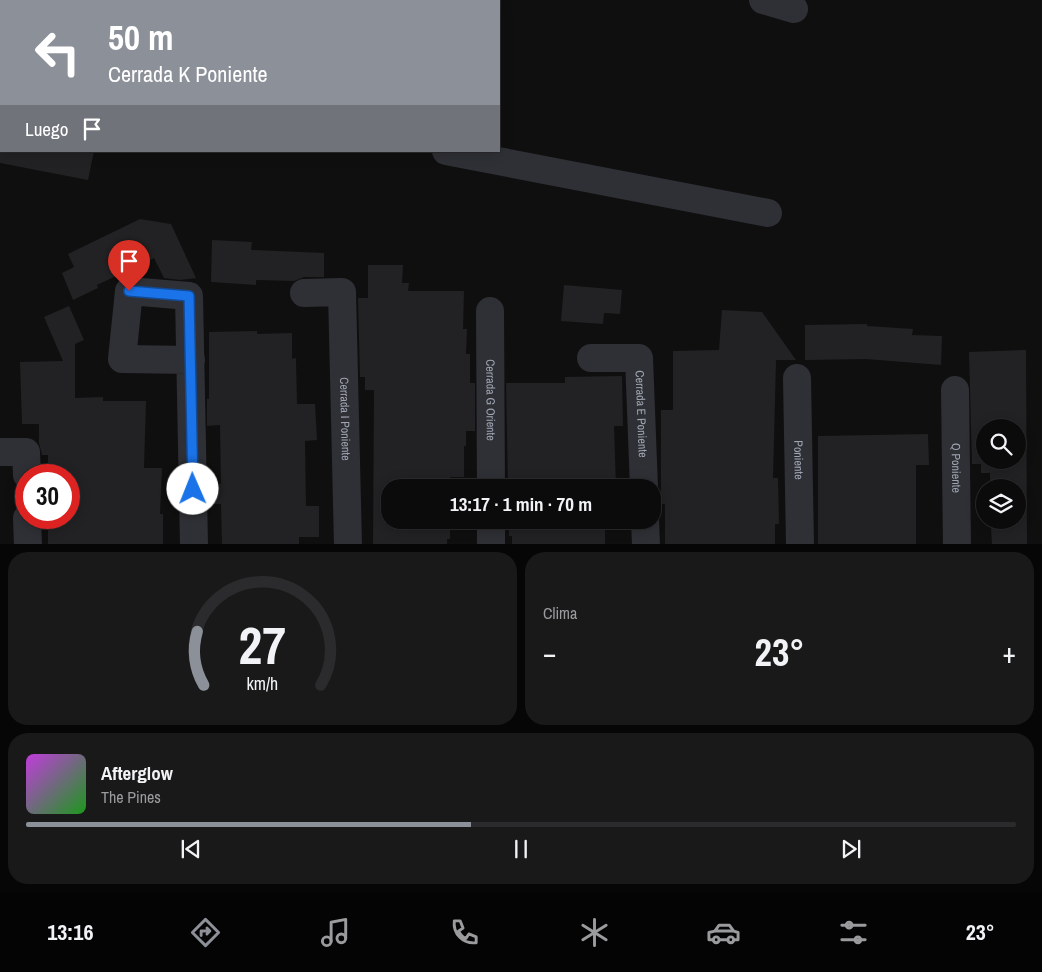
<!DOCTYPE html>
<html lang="es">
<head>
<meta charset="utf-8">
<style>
  body { margin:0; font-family:"Archivo Narrow",sans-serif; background:#19191a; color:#f1f3f6; height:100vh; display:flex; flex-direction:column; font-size:19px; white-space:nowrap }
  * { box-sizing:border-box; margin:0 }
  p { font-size:16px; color:#9a9b9d }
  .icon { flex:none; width:28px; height:28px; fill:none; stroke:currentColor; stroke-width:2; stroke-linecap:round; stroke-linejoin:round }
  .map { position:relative; height:544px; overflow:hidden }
  .side { display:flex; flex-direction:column; gap:8px; padding:8px; background:#060607; flex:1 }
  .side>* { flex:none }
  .top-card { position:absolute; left:0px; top:0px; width:500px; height:152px; box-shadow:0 2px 12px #0003,0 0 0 1px #2b2b2d; background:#8c9099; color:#fff; overflow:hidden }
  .buttons { position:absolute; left:976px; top:419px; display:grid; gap:10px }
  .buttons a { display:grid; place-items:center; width:50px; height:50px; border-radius:50%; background:#0b0b0c; box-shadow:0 2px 12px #0003,0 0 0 1px #2b2b2d; font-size:25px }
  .speed { position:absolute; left:15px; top:464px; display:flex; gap:10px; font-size:25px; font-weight:700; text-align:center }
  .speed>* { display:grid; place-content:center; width:65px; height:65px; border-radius:50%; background:#0b0b0c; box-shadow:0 2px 12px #0003,0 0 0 1px #2b2b2d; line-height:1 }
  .speed .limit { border:8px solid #d22; background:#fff; color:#111 }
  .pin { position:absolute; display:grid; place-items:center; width:42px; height:42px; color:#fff; margin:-51px -21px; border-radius:50% 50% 50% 0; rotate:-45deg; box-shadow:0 0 5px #0007 }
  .pin .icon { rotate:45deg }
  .me { position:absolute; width:55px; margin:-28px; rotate:359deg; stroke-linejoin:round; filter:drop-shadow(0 0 4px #0008) }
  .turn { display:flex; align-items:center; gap:18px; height:105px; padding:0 25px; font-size:22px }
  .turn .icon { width:65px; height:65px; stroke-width:2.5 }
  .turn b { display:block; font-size:35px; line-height:42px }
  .then { display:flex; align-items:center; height:48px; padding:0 25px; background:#0003; gap:10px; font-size:19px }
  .big { font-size:38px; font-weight:700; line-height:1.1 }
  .side .widget { flex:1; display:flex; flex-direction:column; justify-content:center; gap:8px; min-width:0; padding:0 18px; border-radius:20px; background:#19191a }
  .side .dial { align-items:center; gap:0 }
  .dial svg { height:130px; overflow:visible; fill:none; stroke:#2b2b2d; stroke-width:7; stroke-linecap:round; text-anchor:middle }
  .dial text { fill:#f1f3f6; stroke:none }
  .song { display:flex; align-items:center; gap:15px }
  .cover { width:60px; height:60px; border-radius:8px; background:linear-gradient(135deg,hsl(290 70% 55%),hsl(120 70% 35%)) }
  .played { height:5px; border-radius:2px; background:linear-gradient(90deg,#8c9099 45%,#2b2b2d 45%) }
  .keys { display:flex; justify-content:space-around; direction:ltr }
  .heat { display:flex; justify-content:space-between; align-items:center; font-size:28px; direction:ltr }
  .side .tiles { flex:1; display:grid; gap:8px; grid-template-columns:1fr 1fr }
  .widget:last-child { grid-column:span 2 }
  .trip { position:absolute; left:381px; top:479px; width:280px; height:50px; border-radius:20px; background:#0b0b0c; box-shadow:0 2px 12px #0003,0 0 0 1px #2b2b2d; font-weight:700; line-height:50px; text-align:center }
  .dock { display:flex; height:80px; justify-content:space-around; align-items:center; background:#040405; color:#9a9b9d }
  .dock .icon { width:35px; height:35px }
  .dock .on { color:#8c9099 }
  .dock b { font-size:22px; color:#f1f3f6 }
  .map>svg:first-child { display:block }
  .building { fill:#222224; fill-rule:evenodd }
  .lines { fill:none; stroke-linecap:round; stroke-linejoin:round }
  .minor { stroke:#2f3035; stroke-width:28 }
  .route-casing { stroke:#114b97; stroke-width:12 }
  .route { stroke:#1a73e8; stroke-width:9 }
  .labels { text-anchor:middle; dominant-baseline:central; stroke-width:5; stroke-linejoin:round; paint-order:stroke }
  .street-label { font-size:12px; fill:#9fa5b2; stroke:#0a0a0b }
</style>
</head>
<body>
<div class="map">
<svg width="1042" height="545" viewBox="0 0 1042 545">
  <rect width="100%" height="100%" fill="#0f0f10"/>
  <path class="building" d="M0,151H94L88,180L0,163Z
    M140,219L171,224L196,278L180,280L164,278L154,258L97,285L98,288L73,300L62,273L74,267L68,254Z
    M212,240L252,242L251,250L324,253V277H304L294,281L256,280V285L211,282Z
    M368,265H403L402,283H409L408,291H464L463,329H467L466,354H470V383H475V431H466V446H464V477H450V488H390V520H450V539H447V545H373L374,390H365V377H360L358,298H368Z
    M564,285L622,290L620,314L604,313L603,324L561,321Z
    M69,306L84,340L75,344V398L103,397V401H146L144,468H162L160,514H163V544L48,545V521L58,520V518H69V475H48V455H42L39,443V424H22L20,362L63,361L44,317Z
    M722,310L762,312L796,360H776L773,478H778L779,524H775V545H665V504H661V410H673V351L719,350Z
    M867,324V326L913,329L912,335L942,336L941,365L866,359L805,360V325Z
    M257,331V334L292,333V359L296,358L297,404H315L317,440L305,441L306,506H319V537H299V545H222L221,504H209L208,484H221L220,425L207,426V399H209V332Z
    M1026,350L1027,545H992L991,527H989V520H1018V488H990V473H981V464H972L969,352ZM985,428H1018V460H985Z
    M622,376L623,426H614L616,488H508L506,383H565V377Z
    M928,434L929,465H916V545H818V436Z
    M509,520H605V545H512V536H509Z"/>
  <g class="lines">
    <g class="minor">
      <path d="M763,0L794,9"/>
      <path d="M0,63H1"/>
      <path d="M446,151L768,213"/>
      <path id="s1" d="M304,293L342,292L348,545"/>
      <path id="s2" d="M490,311L491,488"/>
      <path id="s3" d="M591,358H639L644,488"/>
      <path d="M191,360L122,359L129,291L189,296L194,545"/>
      <path id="s4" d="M797,378L800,545"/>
      <path id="s5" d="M955,390L957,545"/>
      <path d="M0,452H26L27,475"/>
      <path d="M27,518L28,545"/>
      <path d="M491,520V545"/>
      <path d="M645,520L646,545"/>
    </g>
  </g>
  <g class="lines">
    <g class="route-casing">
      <path id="route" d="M129,291L189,296L193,489"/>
    </g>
    <use href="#route" class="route"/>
  </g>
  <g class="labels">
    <g class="street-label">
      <text stroke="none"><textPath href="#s2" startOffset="89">Cerrada G Oriente</textPath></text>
      <text stroke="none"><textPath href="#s3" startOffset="104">Cerrada E Poniente</textPath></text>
      <text stroke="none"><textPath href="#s1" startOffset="165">Cerrada I Poniente</textPath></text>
      <text stroke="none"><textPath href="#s4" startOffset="82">Poniente</textPath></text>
      <text stroke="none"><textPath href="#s5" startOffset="78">Q Poniente</textPath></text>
    </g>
  </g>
</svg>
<div class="buttons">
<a><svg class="icon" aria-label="search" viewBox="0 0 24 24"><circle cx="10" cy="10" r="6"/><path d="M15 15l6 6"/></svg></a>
<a><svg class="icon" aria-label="layers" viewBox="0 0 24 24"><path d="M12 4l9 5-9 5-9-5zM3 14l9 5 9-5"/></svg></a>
</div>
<div class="speed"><div class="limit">30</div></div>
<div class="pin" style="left:129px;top:291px;background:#d93025"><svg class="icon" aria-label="arrive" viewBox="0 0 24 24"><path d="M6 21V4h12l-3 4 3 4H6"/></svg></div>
<svg class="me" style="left:193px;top:489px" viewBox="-20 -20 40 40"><circle r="19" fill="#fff"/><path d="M0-13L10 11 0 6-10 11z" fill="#1a73e8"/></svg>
<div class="trip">13:17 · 1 min · 70 m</div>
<div class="top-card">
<div class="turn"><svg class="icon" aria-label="left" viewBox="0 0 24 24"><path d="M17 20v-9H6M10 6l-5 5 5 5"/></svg><div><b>50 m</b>Cerrada K Poniente</div></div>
<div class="then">Luego<svg class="icon" aria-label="arrive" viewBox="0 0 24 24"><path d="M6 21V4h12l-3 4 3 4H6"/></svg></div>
</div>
</div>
<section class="side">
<div class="tiles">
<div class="widget dial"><svg viewBox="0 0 100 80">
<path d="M14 69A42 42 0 1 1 86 69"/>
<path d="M14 69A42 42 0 0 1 10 36" stroke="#8c9099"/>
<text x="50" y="56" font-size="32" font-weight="700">27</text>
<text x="50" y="72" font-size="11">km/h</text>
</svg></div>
<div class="widget"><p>Clima</p>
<div class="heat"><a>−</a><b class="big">23°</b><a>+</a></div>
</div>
<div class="widget">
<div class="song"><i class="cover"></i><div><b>Afterglow</b><p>The Pines</p></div></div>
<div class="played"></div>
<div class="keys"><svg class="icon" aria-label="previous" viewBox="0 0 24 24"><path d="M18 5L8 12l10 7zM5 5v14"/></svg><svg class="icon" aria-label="pause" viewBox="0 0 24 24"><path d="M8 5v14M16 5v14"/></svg><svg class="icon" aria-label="next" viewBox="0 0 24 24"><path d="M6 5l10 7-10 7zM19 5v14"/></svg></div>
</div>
</div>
</section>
<nav class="dock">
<b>13:16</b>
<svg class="icon on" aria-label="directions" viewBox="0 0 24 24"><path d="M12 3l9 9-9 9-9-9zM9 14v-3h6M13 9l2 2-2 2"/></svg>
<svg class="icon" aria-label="music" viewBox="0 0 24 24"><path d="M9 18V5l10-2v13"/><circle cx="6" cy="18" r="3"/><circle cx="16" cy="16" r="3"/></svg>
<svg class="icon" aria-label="phone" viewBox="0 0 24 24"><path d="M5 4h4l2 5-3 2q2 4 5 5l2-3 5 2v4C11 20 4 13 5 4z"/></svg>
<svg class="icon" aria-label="climate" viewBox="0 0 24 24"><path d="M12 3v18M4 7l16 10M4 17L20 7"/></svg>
<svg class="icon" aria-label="car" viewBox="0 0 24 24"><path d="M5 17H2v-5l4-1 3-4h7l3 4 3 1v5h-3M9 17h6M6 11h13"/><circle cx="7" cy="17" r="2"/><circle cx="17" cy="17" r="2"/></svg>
<svg class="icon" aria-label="filters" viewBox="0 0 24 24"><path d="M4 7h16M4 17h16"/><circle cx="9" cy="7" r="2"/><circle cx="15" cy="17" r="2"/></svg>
<b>23°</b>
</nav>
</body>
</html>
